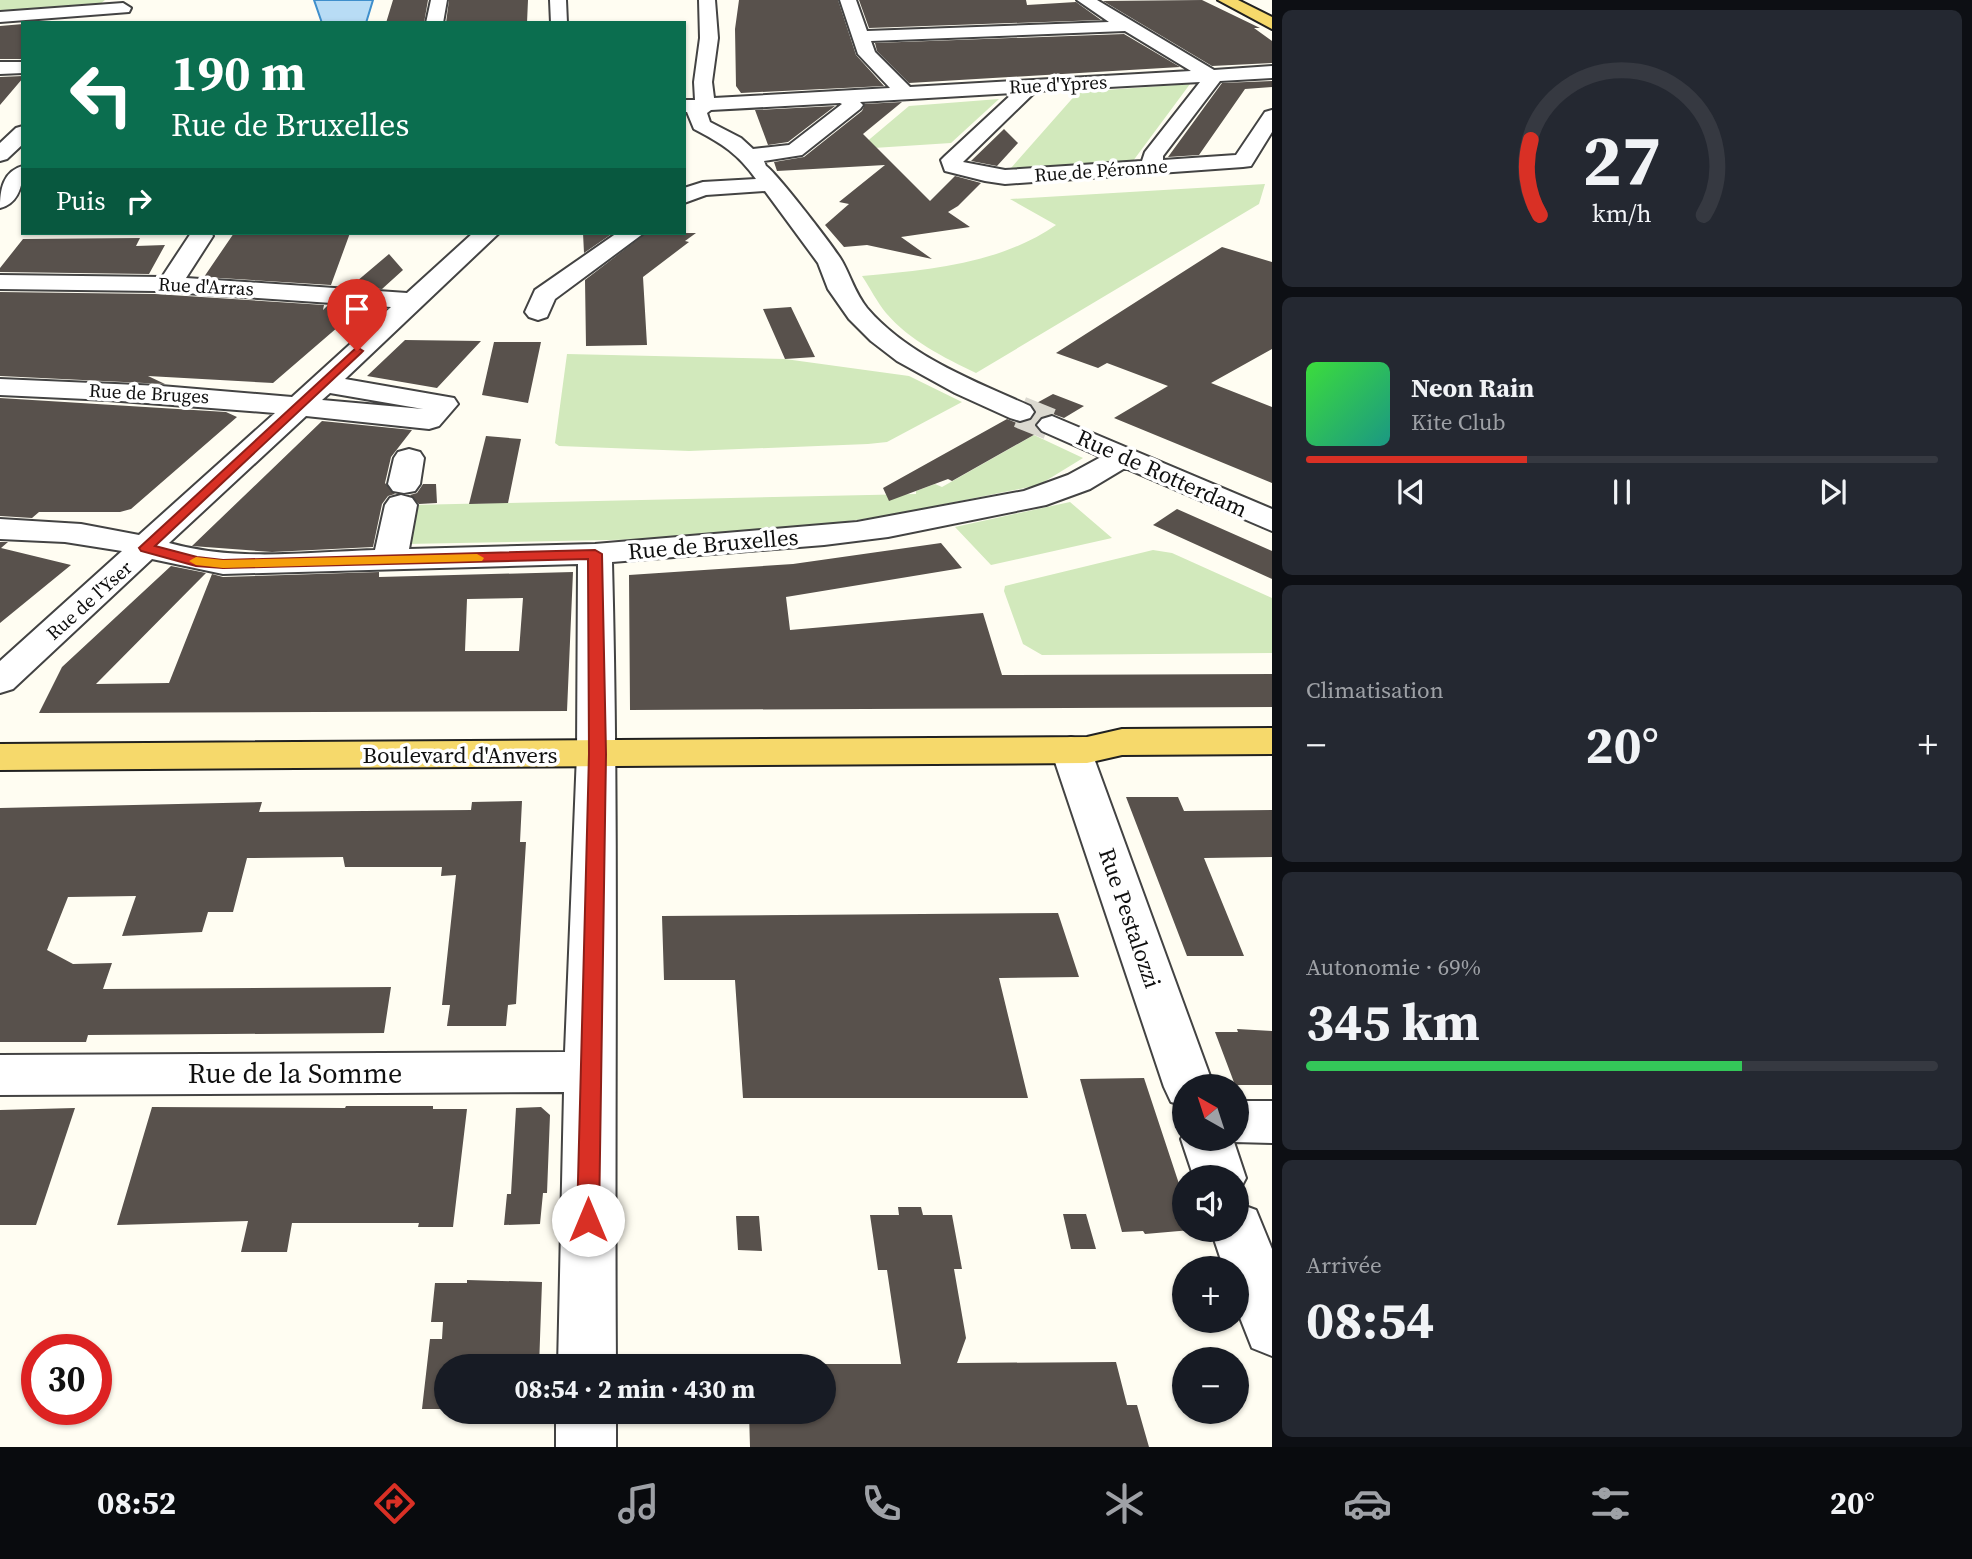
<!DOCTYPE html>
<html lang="fr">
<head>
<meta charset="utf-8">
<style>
  body { margin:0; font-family:"Source Serif 4",serif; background:#242831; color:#f1f3f6; height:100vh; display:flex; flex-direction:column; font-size:26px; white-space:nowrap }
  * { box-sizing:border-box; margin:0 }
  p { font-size:23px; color:#9ea1a6 }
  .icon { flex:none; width:38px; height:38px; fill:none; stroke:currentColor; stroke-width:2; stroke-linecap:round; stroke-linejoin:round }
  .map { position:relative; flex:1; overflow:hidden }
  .sheet { display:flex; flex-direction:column; gap:10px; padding:10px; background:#0d0f14; width:700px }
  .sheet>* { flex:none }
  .banner { position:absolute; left:21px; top:21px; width:665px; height:214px; border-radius:0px; box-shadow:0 2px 5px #0004; background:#0b6e4f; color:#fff; overflow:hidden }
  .needle { width:46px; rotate:321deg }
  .controls { position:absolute; left:1172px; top:1074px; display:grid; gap:14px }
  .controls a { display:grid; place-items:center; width:77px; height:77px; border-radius:50%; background:#171b24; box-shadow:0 2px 5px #0004; font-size:35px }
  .speed { position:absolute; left:21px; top:1334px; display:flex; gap:14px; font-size:35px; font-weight:700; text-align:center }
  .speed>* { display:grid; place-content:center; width:91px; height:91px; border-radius:50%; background:#171b24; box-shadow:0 2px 5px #0004; line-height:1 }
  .speed .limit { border:10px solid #d22; background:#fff; color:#111 }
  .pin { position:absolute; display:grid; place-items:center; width:60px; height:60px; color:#fff; margin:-72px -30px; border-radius:50% 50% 50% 0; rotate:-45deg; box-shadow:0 0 7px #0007 }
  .pin .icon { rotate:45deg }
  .me { position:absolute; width:77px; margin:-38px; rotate:0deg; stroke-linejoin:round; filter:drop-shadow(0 0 5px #0008) }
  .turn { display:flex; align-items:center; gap:24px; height:147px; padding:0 35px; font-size:32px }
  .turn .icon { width:91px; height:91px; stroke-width:2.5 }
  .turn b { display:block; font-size:49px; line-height:60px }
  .then { display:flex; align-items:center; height:66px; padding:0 35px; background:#0003; gap:14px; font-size:26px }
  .big { font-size:52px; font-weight:700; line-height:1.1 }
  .sheet .widget { flex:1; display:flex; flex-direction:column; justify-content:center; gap:10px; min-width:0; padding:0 24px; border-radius:10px; background:#242831 }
  .sheet .dial { align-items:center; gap:0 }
  .dial svg { height:182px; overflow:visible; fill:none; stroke:#363941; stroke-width:7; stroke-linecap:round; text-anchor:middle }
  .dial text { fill:#f1f3f6; stroke:none }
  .song { display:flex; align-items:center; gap:21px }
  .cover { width:84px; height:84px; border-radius:10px; background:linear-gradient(135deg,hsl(120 70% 55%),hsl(170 70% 35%)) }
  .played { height:7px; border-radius:4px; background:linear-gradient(90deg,#d93025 35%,#363941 35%) }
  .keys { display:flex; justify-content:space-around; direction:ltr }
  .heat { display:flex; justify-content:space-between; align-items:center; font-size:38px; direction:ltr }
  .charge { height:10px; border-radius:5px; background:linear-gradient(90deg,#34c759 69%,#363941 0) }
  .trip { position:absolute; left:434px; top:1354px; width:402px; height:70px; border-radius:35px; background:#171b24; box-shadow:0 2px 5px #0004; font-weight:700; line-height:70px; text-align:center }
  .menu { display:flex; height:112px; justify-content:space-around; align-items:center; background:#090b0e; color:#9ea1a6 }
  .menu .icon { width:49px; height:49px }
  .menu .active { color:#d93025 }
  .menu b { font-size:32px; color:#f1f3f6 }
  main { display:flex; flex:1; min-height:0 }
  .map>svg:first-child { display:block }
  .green { fill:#d2e9bc }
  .water { fill:#b8dcf5; stroke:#3f8fcc; stroke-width:2 }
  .building { fill:#58514c; fill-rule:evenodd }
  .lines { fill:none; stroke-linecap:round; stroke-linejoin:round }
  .minor-tunnel { stroke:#dbd9d0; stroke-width:32; stroke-dasharray:32 16; stroke-linecap:butt }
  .minor-casing { stroke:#434343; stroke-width:4 }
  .major-casing { stroke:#212121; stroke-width:4 }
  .minor { fill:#fff; fill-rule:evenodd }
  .major { fill:#f6d96b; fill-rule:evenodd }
  .route { fill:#d93025; stroke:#8d1f18; stroke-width:2 }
  .slow { fill:#f59e0b }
  .labels { text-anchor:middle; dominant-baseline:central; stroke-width:7; stroke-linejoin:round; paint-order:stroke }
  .far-street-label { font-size:19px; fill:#101010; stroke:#fff }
  .street-label { font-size:23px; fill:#101010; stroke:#fff }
  .near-street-label { font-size:28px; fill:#101010; stroke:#fff }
</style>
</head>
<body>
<main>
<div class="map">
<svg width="1272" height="1447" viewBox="0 0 1272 1447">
  <rect width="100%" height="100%" fill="#fffdf2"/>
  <path class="green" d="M0,0H105L99,5L0,14Z
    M1190,84L1133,161L1011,168L1078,92Z
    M999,99L951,143L858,149L909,106Z
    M1265,184L1259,204L976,373C943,357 910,341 886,313C877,302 870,288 862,276C928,270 1000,264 1056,225L1010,199Z
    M567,354L785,359L909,376L962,402L887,442L868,444L689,451L559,446L555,443Z
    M1034,435L1083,458L1039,485L891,515L799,528L658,539L407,544L412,505L916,494V491L935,484L942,487Z
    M1070,502L1112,538L991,565L955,527Z
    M1153,550L1172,553L1272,598V653L1042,655L1023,644L1004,591L1005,586Z"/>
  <path class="water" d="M314,0H373L366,23H322Z"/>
  <path class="building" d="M393,0H428L424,23H386Z
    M449,0H528L527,23H446Z
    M739,0H838L856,55L884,86L741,93L736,86L735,29Z
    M859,0H1026L1027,5L1076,2L1101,20L869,28Z
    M1202,0L1260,28H1254L1272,41V63L1212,66L1103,1Z
    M23,24V59H0V26Z
    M1124,34L1180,67L909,83L877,51L875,43Z
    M23,76V78L0,105V77Z
    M1272,81V87L1245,89L1199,155L1168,157L1222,83Z
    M902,102L863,134L930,201L955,176L981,183L958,206L948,212L970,227L901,237L932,259L867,245L844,247L825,225L849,204L839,202L885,165L777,171L774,162L804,157L862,111L865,104Z
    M835,106L788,142L768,145L755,110Z
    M1004,129L1018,143L997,166L971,161Z
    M234,233H350L331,285L204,277Z
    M583,233H613L584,253Z
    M646,233H696L685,241L689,242L643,277L647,345L586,346L585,280Z
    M140,238L136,246L165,245L149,274L0,272V268L23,239Z
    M1222,247L1272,262V349L1211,383L1272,407V483L1114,418L1168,386L1107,363L1098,368L1056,353Z
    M389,254L403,270L382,289L350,287Z
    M0,292L155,294L324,305L323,310L328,305L360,308L273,383L148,376L165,384L0,376Z
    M791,307L815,357L785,359L763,309Z
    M405,340L481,341L437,388L367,376Z
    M494,342H541L528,403L482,395Z
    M1053,394L1084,406L1064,418L1053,414L1041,416L1034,425L1039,432L952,481L948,479L889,501L883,488L1007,419L1019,424L1031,421L1036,413L1033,405Z
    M0,398L226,412L237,417L131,509L120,512H39L32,518L0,516Z
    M322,421L412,430L391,457L385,483L395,494L388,496L382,504L373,547L272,552L192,546Z
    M486,436L521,439L508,503L469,504Z
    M423,484H436L437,503L419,504L410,495L417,493Z
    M1177,509L1272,551V579L1153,525Z
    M0,542H8L1,548L71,565L0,623Z
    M941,543L962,568L786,597L790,630L983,613L1002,675L1272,674V707L630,710L629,575L793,564Z
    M171,566L206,573L96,684L169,683L212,574L223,577L379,572V577L573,572L567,711L39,713L62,667ZM523,598L519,651H465L467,599Z
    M1126,797H1178L1184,811L1272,810V857L1204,858L1244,956H1187Z
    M522,801L520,842H526L516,1004L508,1005L506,1026H447L450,1005H442L456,875L441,876L442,867H345L343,857L247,858L233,912H208L202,932L122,936L136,896L68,897L47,950L73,964L112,963L103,989L391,987L384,1033L88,1035L86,1042H0V808L262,802L259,812L471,810L472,802Z
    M1058,913L1079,977L999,978L1028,1098H743L735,980H664L662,916Z
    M1237,1029L1272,1031V1085H1235L1215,1032H1238Z
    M1144,1078L1185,1202V1230H1191L1145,1234L1143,1231L1122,1232L1080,1079Z
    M346,1106H433V1109H467L453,1227H418L419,1223H292L287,1252H241L248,1221L117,1225L152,1107L345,1108Z
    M541,1107L550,1115L547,1193H543L540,1224L504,1225L507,1194H511L516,1108Z
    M75,1108L36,1225H0V1110Z
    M898,1207H921L923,1215H952L962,1269H954L966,1338L957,1363L1116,1362L1127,1405H1137L1149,1447H750L749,1412H824V1364H901L887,1270H878L870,1215H899Z
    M1063,1214H1086L1096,1249H1071Z
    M736,1216H759L762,1251L738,1250Z
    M467,1280L542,1282L539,1367H446V1409H422L430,1339H442L443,1322H431L435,1283H467Z"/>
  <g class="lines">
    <path class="minor-tunnel" d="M1020,412L1052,425"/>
    <g class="minor-casing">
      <path id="minor" d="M431,0H447L443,23H426Z
        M550,0H566L567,23H551Z
        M699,0H715L718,38L712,82L714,98L890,88L858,54L840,0H856L867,31L1109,22L1077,0H1097L1214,70L1272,66V78L1220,81L1163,156V160L1236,155L1265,112L1272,110V132L1251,166L1243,167L1005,184L985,181L945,171L941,160L945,156L1013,93L860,102L863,105L860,109L802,155L764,161L766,166C775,171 834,247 842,261C851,277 855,293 867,308C908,356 974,381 1030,406L1034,412L1030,418L1020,421L1010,418L955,393L897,361L871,341L849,319L828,289L818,263L765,191L706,195L684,203V188L703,182L756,179C738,154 723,144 694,129L687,112H684V100H695L694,82L700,38ZM1125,31L1191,71L910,87L875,52L871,41ZM1200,82L1145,152L1142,161L1005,170L963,162L1036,91ZM840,103L842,104L789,145L753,149L741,138L710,122L707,113L711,110Z
        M123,3L131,8L129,12L0,22V12Z
        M0,62H23V73L0,74Z
        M23,126V144L7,159L0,161V143L16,128Z
        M23,166C23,183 20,203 0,208C0,190 3,171 23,166Z
        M191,233H211L213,236L186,278L407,293L473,233H499L345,379L454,398L458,404L439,426L429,429L306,416L169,543C236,562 307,552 375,550L385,505L390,498L401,495L412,498L417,505L409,549L595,544L857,522L1024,491L1068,475L1101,457L1042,431L1037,425L1042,419L1052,416L1272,509V531L1125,468L1090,489L1046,505L888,537L824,545L612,562C619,830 614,1098 616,1367H558L564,1092L0,1095V1055L565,1052L577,754L578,564L223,574L152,559L13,689L0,693V661L122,551L65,542L0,539V519L81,524L139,535L275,413L108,400L0,395V379L161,386L292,397L391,307L155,291L0,289V275L162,277ZM330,393L423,409L322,400Z
        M617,233H644L555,299L547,317L538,320L529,317L525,312L535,290Z
        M409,449L420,452L424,458L420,484L415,491L404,493L393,491L388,484L394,458L398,452Z
        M1071,737L1085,741L1091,750L1214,1087H1185V1106L1171,1102L1164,1087L1051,750L1057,741Z
        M1237,1101H1272V1143L1234,1142L1246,1178L1237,1195V1178H1194L1181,1139L1185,1132V1139H1237Z
        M1237,1203L1256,1210L1272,1249V1356L1252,1348L1237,1310V1269H1224L1211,1230H1237Z
        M556,1412H616V1447H556Z"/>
    </g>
    <g class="major-casing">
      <path id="major" d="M1218,0H1238L1272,17V29Z
        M1272,728V754L1122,755L1087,763L0,770V744L1087,737L1122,729Z"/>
    </g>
    <use href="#minor" class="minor"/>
    <use href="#major" class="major"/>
  </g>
  <path class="route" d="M357,347L363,351L361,353L155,546L197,557L223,560L595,550L602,554L606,754L599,1220L596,1227L588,1230L580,1227L577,1220L589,754L588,559L223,568L196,566L141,551L139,548Z"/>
  <path class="slow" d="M477,554L484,558L482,561L223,568L196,565L189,561L196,557L223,560Z"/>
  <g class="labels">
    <g class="far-street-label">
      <text transform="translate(1058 84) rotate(-3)">Rue d'Ypres</text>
      <text transform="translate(1101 170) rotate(-4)">Rue de Péronne</text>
      <text transform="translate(206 286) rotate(3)">Rue d'Arras</text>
      <text transform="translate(149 393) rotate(3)">Rue de Bruges</text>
      <text transform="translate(89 600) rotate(-42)">Rue de l'Yser</text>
    </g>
    <g class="street-label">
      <text transform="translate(1162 473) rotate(24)">Rue de Rotterdam</text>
      <text transform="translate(713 544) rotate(-5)">Rue de Bruxelles</text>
      <text x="460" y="755">Boulevard d'Anvers</text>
      <text transform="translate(1130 918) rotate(71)">Rue Pestalozzi</text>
    </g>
    <g class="near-street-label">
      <text x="295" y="1073">Rue de la Somme</text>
    </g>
  </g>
</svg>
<div class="controls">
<a><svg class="needle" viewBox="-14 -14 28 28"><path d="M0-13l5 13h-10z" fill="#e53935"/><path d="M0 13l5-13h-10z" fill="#9ea1a6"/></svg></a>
<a><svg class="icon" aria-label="sound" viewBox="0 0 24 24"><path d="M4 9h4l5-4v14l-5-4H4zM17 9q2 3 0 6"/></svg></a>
<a>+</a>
<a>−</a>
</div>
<div class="speed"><div class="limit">30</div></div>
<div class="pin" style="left:357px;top:351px;background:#d93025"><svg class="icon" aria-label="arrive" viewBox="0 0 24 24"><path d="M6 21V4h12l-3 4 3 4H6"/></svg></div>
<svg class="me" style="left:588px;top:1220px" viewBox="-20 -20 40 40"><circle r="19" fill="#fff"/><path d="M0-13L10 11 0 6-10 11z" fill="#d93025"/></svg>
<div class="trip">08:54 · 2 min · 430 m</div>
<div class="banner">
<div class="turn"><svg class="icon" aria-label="left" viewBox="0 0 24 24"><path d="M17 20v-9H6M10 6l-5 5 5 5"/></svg><div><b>190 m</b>Rue de Bruxelles</div></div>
<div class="then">Puis<svg class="icon" aria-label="right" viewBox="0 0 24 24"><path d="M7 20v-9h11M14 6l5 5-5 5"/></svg></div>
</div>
</div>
<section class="sheet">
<div class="widget dial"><svg viewBox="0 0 100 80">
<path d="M14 69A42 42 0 1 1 86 69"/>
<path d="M14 69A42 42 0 0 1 10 36" stroke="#d93025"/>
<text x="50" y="56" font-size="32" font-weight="700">27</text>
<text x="50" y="72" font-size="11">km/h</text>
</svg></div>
<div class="widget">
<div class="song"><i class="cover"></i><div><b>Neon Rain</b><p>Kite Club</p></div></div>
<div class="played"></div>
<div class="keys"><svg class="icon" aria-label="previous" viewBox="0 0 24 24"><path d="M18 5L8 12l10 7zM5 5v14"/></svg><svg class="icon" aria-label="pause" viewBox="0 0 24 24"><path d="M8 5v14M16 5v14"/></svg><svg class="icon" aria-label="next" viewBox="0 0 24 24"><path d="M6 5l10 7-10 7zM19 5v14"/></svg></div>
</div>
<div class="widget"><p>Climatisation</p>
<div class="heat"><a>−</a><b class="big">20°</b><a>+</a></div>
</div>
<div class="widget"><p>Autonomie · 69%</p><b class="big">345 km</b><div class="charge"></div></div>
<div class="widget"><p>Arrivée</p><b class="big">08:54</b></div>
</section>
</main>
<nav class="menu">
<b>08:52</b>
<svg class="icon active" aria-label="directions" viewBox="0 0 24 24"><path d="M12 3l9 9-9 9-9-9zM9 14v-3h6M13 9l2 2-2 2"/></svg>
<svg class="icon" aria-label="music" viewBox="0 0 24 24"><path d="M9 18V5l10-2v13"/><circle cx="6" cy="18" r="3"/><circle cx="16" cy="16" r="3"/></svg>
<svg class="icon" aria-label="phone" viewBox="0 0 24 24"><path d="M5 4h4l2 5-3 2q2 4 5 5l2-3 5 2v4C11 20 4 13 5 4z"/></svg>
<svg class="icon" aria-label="climate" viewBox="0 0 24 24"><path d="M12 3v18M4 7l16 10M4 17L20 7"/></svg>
<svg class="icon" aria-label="car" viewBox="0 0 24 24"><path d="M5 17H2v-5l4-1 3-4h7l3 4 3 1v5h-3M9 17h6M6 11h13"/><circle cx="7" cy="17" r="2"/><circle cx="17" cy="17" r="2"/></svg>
<svg class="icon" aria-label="filters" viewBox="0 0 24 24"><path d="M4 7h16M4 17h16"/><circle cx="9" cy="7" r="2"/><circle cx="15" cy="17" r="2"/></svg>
<b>20°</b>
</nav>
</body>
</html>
